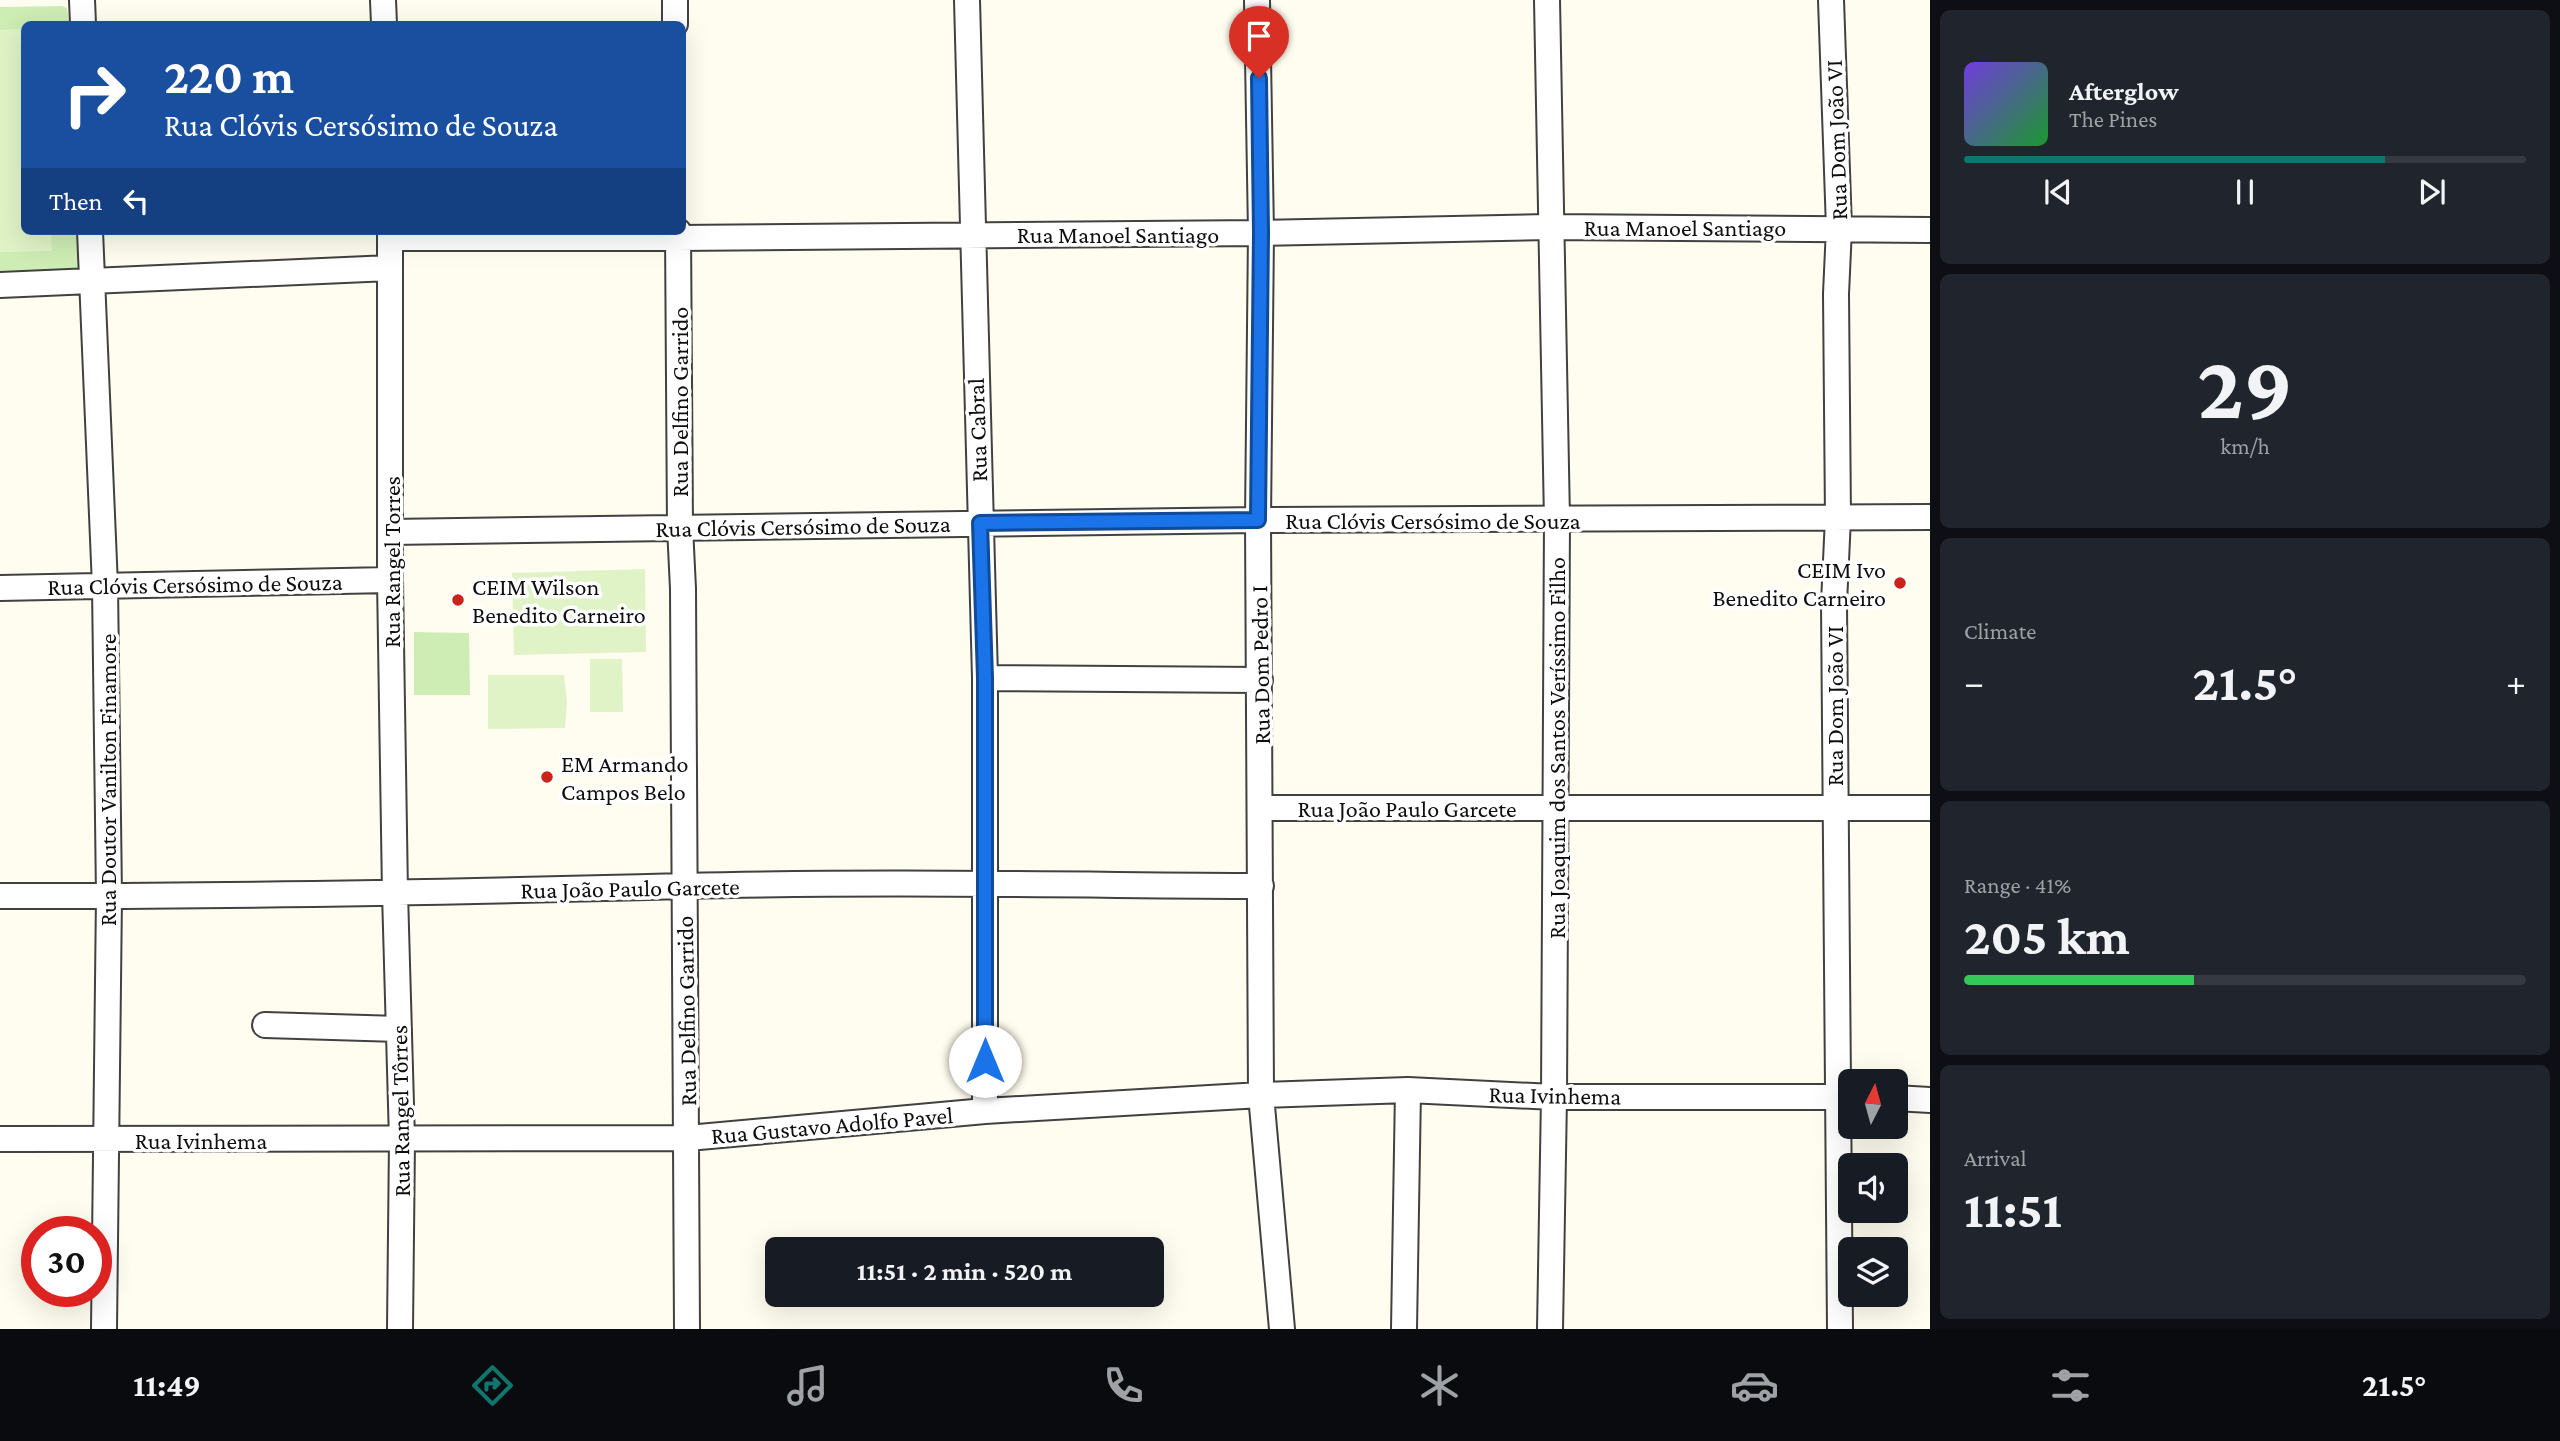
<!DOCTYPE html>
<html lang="en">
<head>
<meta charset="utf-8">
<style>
  body { margin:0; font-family:"Crimson Pro",serif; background:#20242c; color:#f1f3f6; height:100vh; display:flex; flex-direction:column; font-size:26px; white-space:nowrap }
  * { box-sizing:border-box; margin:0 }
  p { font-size:23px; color:#9ea1a6 }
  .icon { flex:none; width:38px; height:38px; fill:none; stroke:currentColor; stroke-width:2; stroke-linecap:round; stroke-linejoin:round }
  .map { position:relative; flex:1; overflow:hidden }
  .sheet { display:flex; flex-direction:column; gap:10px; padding:10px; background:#0d0f14; width:630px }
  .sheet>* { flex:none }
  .top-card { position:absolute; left:21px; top:21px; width:665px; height:214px; border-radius:10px; box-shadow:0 7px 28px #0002; background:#1a4fa0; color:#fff; overflow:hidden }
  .needle { width:46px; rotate:6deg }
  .controls { position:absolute; left:1838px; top:1069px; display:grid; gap:14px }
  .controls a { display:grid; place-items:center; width:70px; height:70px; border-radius:10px; background:#171b24; box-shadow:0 7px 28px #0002; font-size:35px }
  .speed { position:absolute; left:21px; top:1216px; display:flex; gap:14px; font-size:35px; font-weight:700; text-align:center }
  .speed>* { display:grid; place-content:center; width:91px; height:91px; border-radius:50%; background:#171b24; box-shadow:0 7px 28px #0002; line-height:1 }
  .speed .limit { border:10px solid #d22; background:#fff; color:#111 }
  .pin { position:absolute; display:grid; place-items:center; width:60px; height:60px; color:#fff; margin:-72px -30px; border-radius:50% 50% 50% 0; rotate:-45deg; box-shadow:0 0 7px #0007 }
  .pin .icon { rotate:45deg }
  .me { position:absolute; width:77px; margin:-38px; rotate:0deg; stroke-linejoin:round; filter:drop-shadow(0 0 5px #0008) }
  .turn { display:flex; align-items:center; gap:24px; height:147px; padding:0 28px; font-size:32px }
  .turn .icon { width:91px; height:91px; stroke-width:2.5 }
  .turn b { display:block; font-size:49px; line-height:60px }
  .then { display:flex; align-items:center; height:66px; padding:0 28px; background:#0003; gap:14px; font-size:26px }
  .big { font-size:52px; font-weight:700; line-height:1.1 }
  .sheet .card { flex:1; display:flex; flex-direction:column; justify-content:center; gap:10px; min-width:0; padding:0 24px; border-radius:10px; background:#20242c }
  .sheet .dial { align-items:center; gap:0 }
  .dial b { font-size:91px; line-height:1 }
  .song { display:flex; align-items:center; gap:21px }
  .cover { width:84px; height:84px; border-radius:10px; background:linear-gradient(135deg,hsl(260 70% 55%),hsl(130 70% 35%)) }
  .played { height:7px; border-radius:4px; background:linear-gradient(90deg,#0f766e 75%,#363941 75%) }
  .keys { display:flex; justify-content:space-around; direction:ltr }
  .heat { display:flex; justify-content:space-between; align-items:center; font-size:38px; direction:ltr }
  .charge { height:10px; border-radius:5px; background:linear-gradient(90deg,#34c759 41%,#363941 0) }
  .trip { position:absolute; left:765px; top:1237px; width:399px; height:70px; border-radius:10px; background:#171b24; box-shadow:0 7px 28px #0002; font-weight:700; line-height:70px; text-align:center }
  .tabs { display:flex; height:112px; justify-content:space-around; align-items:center; background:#090b0e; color:#9ea1a6 }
  .tabs .icon { width:49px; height:49px }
  .tabs .current { color:#0f766e }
  .tabs b { font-size:32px; color:#f1f3f6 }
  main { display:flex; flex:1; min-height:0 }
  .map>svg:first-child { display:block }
  .green { fill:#cdedb5 }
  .pitch { fill:#e0f3c7 }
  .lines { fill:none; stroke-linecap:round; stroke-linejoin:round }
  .minor-casing { stroke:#414141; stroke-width:28 }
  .minor { stroke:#fff; stroke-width:24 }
  .route-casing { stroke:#114b97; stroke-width:18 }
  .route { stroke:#1a73e8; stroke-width:12 }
  .poi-dot { fill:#c9231a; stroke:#fff; stroke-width:2.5 }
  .labels { text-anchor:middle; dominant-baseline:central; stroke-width:7; stroke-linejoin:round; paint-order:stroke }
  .street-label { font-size:24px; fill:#0e0e0e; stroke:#fff }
  .poi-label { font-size:24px; fill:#0e0e0e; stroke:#fff; text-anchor:start }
</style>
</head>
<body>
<main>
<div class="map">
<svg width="1930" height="1329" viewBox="0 0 1930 1329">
  <rect width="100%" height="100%" fill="#fffdef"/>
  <path class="green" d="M62,6L67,8L69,24H24V231H79L80,263L76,270L0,277V7Z
    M414,632L469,633L470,695H414Z"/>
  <path class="pitch" d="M24,29V231H51L52,251L0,252V30Z
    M645,569L646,652L514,655L512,573Z
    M590,659H622L623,712H590Z
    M488,675H564L567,702L565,728L488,729Z"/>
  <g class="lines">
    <g class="minor-casing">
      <path id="minor" d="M82,0L83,24
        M383,0L384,24
        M675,0V24
        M967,0L985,678V1111
        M1257,0L1261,233L1258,520L1261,1095L1282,1329
        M1547,0L1557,520L1554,1097L1550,1329
        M1831,0L1839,228L1836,294L1838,518L1834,603L1840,1329
        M90,231L105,586L109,896L104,1329
        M390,231V580L395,893L402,1140L400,1329
        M678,231L680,527L683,589L687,1329
        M390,238H678L1261,233L1550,227L1930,230
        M0,285L390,268
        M390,532L1258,520L1930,517
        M0,588L390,580
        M985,678L1260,680
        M1261,808H1930
        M0,896C228,897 456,892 684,886C876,881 1069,885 1261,886
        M265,1025L399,1029
        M1895,1098L1930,1100
        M0,1139L688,1138L985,1111L1261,1095L1408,1090L1554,1097H1850
        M1404,1329L1408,1090"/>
    </g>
    <use href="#minor" class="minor"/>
  </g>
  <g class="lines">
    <g class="route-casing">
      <path id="route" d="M985,1061V678L980,523L1258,520L1261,233L1259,78"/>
    </g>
    <use href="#route" class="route"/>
  </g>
  <g class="poi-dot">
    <circle cx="1900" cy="583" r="7"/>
    <circle cx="458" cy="600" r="7"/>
    <circle cx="547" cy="777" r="7"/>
  </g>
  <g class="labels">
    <g class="street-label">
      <text transform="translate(1836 140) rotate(-92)">Rua Dom João VI</text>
      <text x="1685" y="227">Rua Manoel Santiago</text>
      <text x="1118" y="234">Rua Manoel Santiago</text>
      <text transform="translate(679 402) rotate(-90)">Rua Delfino Garrido</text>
      <text transform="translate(977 430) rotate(-92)">Rua Cabral</text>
      <text x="1433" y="520">Rua Clóvis Cersósimo de Souza</text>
      <text transform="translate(803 526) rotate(-1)">Rua Clóvis Cersósimo de Souza</text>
      <text transform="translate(391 562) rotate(-90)">Rua Rangel Torres</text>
      <text transform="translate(195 584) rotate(-1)">Rua Clóvis Cersósimo de Souza</text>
      <text transform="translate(1260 665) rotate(-91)">Rua Dom Pedro I</text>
      <text transform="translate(1834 706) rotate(-90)">Rua Dom João VI</text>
      <text transform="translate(1556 748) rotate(-90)">Rua Joaquim dos Santos Veríssimo Filho</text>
      <text transform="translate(107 780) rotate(-90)">Rua Doutor Vanilton Finamore</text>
      <text x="1407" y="808">Rua João Paulo Garcete</text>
      <text transform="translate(630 888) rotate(-1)">Rua João Paulo Garcete</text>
      <text transform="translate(686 1011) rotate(-91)">Rua Delfino Garrido</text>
      <text transform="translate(1555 1095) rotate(1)">Rua Ivinhema</text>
      <text transform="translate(400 1111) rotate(-91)">Rua Rangel Tôrres</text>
      <text transform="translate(832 1125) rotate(-5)">Rua Gustavo Adolfo Pavel</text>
      <text x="201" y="1140">Rua Ivinhema</text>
    </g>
    <g class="poi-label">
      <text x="1886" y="569" text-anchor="end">CEIM Ivo<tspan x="1886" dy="28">Benedito Carneiro</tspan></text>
      <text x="472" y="586">CEIM Wilson<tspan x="472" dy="28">Benedito Carneiro</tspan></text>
      <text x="561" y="763">EM Armando<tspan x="561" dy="28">Campos Belo</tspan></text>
    </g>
  </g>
</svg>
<div class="controls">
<a><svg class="needle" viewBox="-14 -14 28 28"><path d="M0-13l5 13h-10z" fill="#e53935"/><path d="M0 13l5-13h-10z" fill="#9ea1a6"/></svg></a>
<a><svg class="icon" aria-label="sound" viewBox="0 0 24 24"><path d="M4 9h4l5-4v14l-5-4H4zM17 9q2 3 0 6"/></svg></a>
<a><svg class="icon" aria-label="layers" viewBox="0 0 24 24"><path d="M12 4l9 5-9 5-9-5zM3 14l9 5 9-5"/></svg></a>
</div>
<div class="speed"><div class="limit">30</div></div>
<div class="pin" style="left:1259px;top:78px;background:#d93025"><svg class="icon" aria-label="arrive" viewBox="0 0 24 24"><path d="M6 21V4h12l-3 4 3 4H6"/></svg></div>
<svg class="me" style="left:985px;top:1061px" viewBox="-20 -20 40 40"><circle r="19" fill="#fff"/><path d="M0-13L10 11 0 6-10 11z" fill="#1a73e8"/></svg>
<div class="trip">11:51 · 2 min · 520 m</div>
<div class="top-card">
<div class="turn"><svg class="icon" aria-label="right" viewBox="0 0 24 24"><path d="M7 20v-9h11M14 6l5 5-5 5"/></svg><div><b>220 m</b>Rua Clóvis Cersósimo de Souza</div></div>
<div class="then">Then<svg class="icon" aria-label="left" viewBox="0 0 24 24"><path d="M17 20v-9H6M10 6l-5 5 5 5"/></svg></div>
</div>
</div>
<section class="sheet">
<div class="card">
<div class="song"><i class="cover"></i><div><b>Afterglow</b><p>The Pines</p></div></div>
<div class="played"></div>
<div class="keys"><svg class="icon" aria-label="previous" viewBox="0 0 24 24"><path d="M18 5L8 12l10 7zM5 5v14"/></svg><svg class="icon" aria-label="pause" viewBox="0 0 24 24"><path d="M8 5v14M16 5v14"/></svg><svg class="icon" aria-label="next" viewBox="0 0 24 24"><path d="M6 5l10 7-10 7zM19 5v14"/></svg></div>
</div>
<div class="card dial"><b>29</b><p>km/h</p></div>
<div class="card"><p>Climate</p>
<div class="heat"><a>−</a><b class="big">21.5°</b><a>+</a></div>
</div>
<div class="card"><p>Range · 41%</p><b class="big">205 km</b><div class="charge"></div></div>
<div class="card"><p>Arrival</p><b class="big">11:51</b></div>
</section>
</main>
<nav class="tabs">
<b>11:49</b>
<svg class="icon current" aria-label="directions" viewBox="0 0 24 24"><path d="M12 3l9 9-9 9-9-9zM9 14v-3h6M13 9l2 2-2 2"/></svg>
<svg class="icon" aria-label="music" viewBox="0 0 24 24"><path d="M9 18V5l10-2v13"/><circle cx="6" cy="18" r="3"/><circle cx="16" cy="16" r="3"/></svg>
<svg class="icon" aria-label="phone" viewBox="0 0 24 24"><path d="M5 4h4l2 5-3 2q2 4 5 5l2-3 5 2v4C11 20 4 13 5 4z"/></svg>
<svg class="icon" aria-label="climate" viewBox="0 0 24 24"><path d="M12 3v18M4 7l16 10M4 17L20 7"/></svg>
<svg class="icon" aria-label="car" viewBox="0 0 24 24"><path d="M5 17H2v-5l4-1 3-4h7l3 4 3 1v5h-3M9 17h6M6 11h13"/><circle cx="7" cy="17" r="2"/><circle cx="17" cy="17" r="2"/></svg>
<svg class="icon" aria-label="filters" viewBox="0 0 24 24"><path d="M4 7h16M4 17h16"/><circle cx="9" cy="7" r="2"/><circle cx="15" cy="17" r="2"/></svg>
<b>21.5°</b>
</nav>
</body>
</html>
